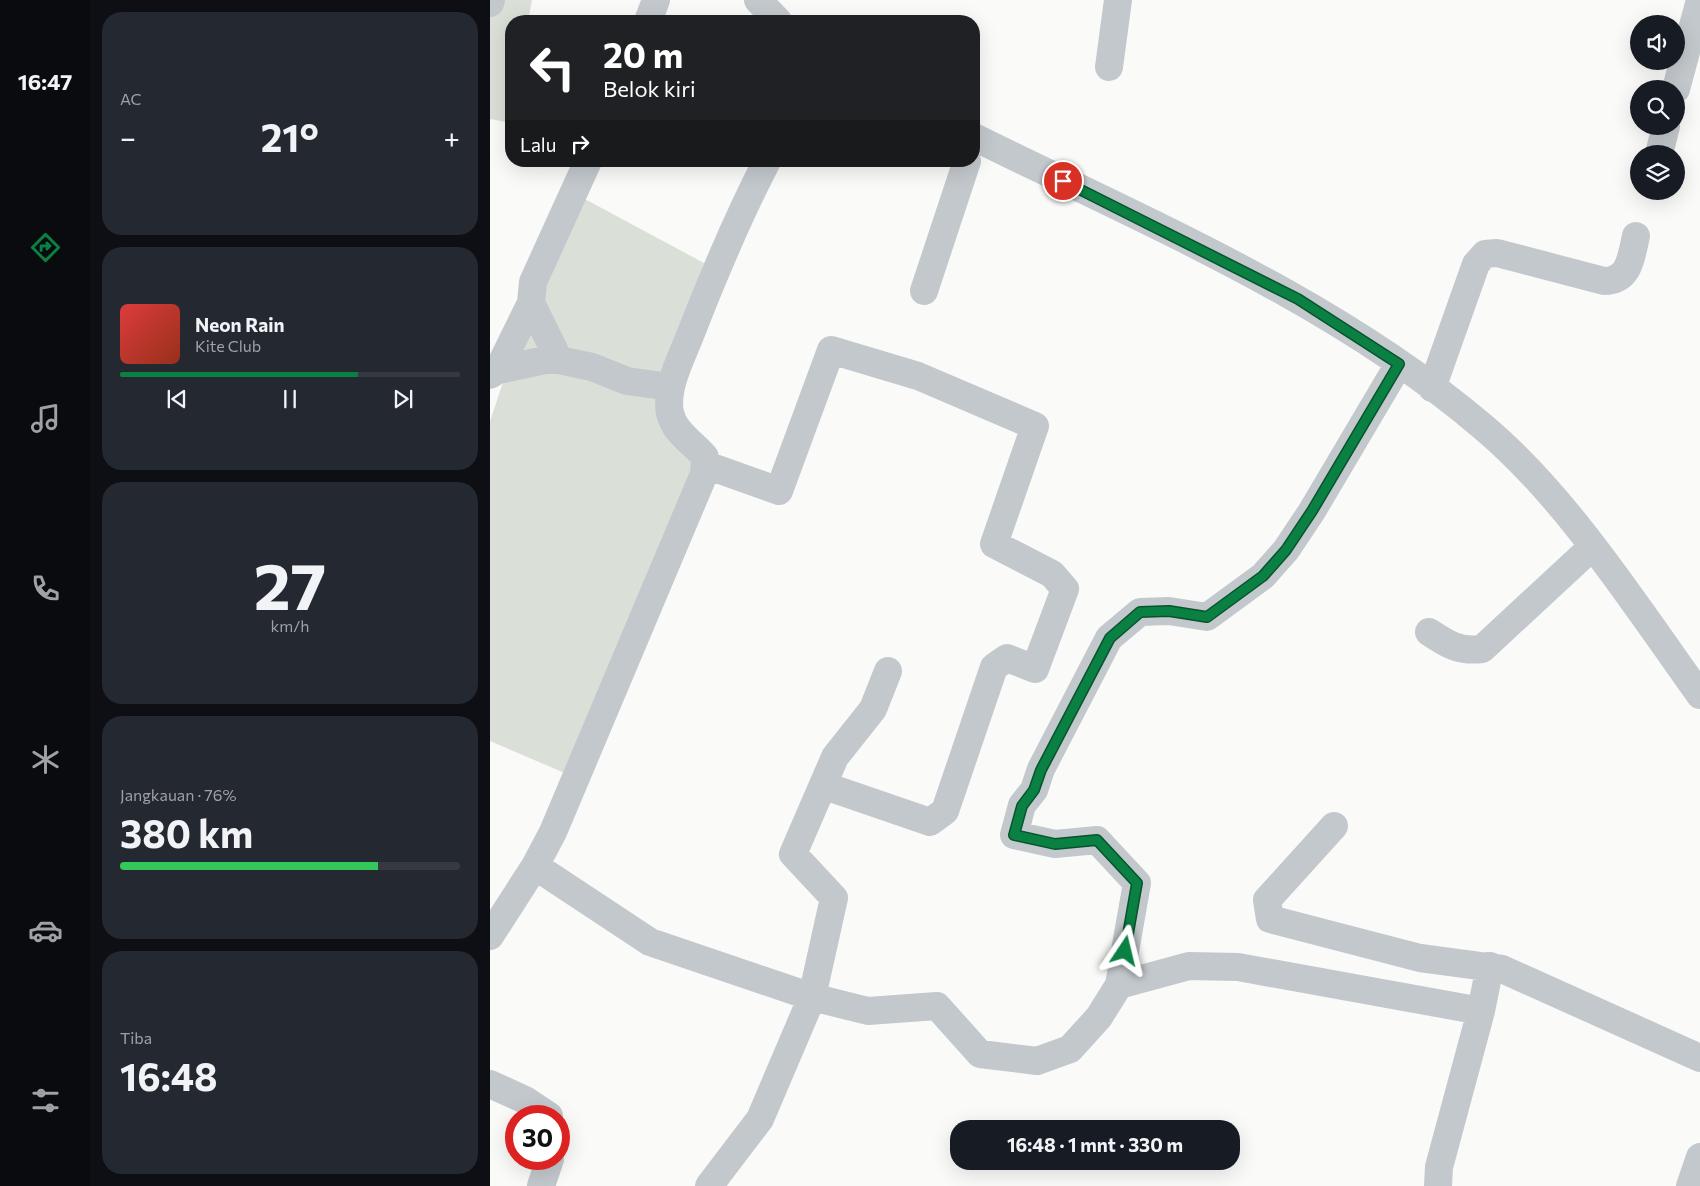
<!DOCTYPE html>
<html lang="id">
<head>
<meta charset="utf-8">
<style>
  body { margin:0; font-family:Commissioner,sans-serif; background:#242831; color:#f1f3f6; height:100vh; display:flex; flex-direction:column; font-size:19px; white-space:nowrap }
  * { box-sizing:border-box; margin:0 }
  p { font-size:16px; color:#9ea1a6 }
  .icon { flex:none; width:28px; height:28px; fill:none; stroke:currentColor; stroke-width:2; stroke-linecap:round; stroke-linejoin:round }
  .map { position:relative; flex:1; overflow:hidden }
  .sheet { display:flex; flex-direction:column; gap:12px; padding:12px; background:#0d0f14; width:400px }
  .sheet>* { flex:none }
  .guide { position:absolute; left:15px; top:15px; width:475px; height:152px; border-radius:20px; box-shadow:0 5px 20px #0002; background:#202124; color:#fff; overflow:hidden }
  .fabs { position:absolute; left:1140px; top:15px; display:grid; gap:10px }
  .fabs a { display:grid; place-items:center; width:55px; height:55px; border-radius:50%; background:#171b24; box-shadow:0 5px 20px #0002; font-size:25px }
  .speed { position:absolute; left:15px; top:1105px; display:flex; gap:10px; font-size:25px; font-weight:700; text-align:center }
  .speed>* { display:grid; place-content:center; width:65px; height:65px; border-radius:50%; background:#171b24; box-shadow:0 5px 20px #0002; line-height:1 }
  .speed .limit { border:8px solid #d22; background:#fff; color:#111 }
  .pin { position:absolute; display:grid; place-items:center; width:42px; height:42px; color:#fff; margin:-21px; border:2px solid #fff; border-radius:50%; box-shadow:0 1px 5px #0007 }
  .me { position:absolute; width:55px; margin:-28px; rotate:10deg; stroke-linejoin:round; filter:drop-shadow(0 0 4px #0008) }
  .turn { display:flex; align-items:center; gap:18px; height:105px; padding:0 15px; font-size:22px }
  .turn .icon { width:65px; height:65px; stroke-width:2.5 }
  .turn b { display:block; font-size:35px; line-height:42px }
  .then { display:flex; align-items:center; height:48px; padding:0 15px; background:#0003; gap:10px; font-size:19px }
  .big { font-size:38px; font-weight:700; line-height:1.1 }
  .sheet .tile { flex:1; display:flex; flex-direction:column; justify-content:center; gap:8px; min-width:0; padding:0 18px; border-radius:20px; background:#242831 }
  .sheet .dial { align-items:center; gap:0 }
  .dial b { font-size:65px; line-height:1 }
  .song { display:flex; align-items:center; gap:15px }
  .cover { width:60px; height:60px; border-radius:8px; background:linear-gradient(135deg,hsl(0 70% 55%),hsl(10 70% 35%)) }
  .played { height:5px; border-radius:2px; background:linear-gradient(90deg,#0b8043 70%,#363941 70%) }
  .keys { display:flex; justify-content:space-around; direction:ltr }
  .heat { display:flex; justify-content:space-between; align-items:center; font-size:28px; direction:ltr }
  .charge { height:8px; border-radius:4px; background:linear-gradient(90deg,#34c759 76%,#363941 0) }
  .trip { position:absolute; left:460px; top:1120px; width:290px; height:50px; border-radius:20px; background:#171b24; box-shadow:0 5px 20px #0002; font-weight:700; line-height:50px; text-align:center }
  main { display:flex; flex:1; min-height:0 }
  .tab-bar { display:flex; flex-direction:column; width:90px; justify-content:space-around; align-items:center; background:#090b0e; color:#9ea1a6 }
  .tab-bar .icon { width:35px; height:35px }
  .tab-bar .selected { color:#0b8043 }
  .tab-bar b { font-size:22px; color:#f1f3f6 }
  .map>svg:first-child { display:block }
  .green { fill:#dadfd7 }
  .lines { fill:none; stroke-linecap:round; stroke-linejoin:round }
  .minor { stroke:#c3c8cc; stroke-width:28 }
  .route-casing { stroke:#07532c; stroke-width:12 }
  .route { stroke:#0b8043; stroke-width:9 }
</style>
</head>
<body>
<main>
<nav class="tab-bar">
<b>16:47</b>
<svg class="icon selected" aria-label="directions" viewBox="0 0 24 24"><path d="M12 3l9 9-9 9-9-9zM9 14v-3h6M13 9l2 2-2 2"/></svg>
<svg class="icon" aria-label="music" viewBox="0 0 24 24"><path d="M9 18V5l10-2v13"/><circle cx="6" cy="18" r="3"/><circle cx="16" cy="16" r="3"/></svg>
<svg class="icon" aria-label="phone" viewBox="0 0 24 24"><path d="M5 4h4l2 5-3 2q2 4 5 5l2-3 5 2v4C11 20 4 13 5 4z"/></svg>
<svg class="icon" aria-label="climate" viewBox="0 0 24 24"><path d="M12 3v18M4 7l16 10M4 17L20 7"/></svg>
<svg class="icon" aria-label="car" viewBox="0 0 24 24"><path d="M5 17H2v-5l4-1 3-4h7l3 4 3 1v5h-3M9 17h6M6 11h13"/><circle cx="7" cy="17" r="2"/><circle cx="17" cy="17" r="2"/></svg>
<svg class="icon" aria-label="filters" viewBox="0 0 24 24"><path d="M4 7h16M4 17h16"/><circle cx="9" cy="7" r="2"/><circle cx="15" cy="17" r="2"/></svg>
</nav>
<section class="sheet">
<div class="tile"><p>AC</p>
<div class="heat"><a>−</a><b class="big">21°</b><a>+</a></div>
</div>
<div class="tile">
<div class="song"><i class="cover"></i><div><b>Neon Rain</b><p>Kite Club</p></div></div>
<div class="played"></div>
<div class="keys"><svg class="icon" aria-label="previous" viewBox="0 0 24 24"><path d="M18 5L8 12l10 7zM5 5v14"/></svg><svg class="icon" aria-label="pause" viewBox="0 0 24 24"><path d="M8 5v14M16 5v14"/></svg><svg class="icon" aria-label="next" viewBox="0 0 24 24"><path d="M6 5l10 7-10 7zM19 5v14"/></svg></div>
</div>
<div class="tile dial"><b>27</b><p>km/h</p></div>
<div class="tile"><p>Jangkauan · 76%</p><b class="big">380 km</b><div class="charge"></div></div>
<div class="tile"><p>Tiba</p><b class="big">16:48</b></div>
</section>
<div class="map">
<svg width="1210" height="1186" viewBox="0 0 1210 1186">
  <rect width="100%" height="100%" fill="#fafaf8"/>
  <path class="green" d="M0,0H42L38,21H21V123L0,119Z
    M78,190L214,263L169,388L223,447L77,774L0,741V421Z"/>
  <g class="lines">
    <path class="minor" d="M268,0L288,21
      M0,3L1,0
      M158,21L166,0
      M619,67L628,0
      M1186,89L1210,0
      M484,137C658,223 843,300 992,426C1076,496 1146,606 1210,695
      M1169,154L1176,126
      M98,161L43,282L41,303L69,360L102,367L137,381L180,387
      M434,291L477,161
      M8,370L55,360H69
      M0,375L8,370L41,303
      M942,388L986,264L995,254L1007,253L1114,281C1140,281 1141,257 1146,236
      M216,465L289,491L341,350L428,376L545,426L504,544L562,574L575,589L545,669L517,658L504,667L455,811L440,822L335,786
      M939,632C957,644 969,652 992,649L1102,547
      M844,826L777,900L780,919L930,958L1012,969L1210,1058
      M45,866L160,942L322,997L378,1011L447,1006L490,1054L547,1061L580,1049L609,1017L629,985L647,883L607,840L565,844L524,835L532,805L544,790L551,769L619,638L650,612L679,611L717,617L773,576L796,550L822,511L909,364
      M0,936L45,866L63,832L214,474L215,457C203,442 185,434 180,413C175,387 192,357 201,333C224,274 248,217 277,161
      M629,985L699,966L748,967L991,1011
      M0,1084L35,1100L59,1116
      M51,1186L60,1159
      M219,1186L270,1119L322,997L344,898L303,854L345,757L383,709L398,671
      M948,1186L949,1167L991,1011L1000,966
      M1200,1186L1210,1157"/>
  </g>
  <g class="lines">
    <g class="route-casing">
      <path id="route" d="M573,181L808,299L909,364L822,511L796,550L773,576L717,617L679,611L650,612L620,638L551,770L544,790L532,806L524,835L565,844L607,840L647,883L635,951"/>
    </g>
    <use href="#route" class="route"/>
  </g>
</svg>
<div class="fabs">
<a><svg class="icon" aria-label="sound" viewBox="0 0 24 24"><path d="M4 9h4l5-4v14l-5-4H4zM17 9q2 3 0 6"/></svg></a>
<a><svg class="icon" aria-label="search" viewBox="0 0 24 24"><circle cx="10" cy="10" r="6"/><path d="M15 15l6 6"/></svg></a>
<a><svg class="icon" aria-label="layers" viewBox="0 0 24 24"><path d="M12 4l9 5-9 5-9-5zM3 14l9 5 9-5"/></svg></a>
</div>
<div class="speed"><div class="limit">30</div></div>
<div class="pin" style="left:573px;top:181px;background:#d93025"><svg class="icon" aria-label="arrive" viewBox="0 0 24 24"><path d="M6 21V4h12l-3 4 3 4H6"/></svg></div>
<svg class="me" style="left:635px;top:951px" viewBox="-20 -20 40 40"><path d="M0-17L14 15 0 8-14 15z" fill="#0b8043" stroke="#fff" stroke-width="4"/></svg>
<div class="trip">16:48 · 1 mnt · 330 m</div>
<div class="guide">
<div class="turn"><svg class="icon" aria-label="left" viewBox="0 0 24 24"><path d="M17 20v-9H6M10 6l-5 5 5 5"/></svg><div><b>20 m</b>Belok kiri</div></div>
<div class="then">Lalu<svg class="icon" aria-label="right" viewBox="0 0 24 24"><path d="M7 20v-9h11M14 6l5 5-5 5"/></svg></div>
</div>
</div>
</main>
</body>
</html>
